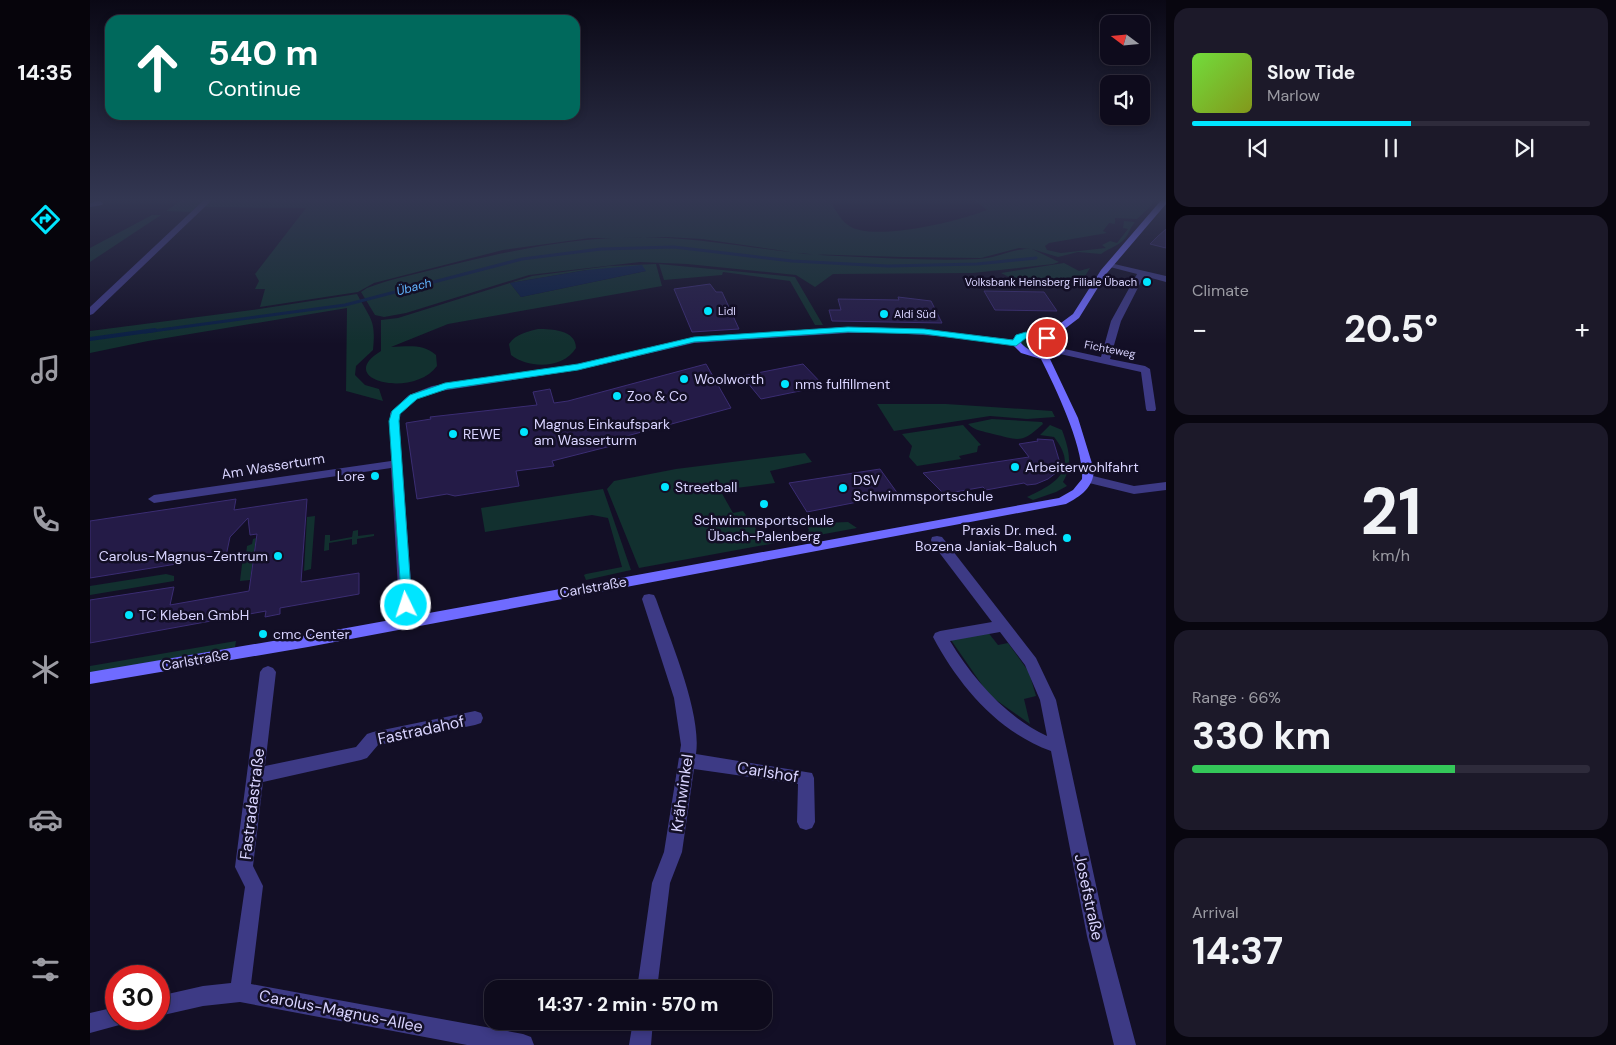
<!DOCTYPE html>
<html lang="en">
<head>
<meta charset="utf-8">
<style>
  body { margin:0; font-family:"DM Sans",sans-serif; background:#1c1929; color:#f1f3f6; height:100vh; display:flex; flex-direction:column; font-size:19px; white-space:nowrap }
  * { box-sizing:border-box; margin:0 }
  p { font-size:16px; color:#9b9ba3 }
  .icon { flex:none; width:28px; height:28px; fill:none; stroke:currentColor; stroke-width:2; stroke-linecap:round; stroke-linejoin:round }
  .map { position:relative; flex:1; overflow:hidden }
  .panel { display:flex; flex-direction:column; gap:8px; padding:8px; background:#08060f; width:450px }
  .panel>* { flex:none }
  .guide { position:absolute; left:15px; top:15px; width:475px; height:105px; border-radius:15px; box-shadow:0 2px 8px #0003,0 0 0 1px #2e2b3b; background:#00695c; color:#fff; overflow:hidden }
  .needle { width:32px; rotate:286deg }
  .tools { position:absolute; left:1010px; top:15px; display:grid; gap:10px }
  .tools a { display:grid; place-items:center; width:50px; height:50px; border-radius:10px; background:#0e0b1c; box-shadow:0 2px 8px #0003,0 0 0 1px #2e2b3b; font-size:25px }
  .speed { position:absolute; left:15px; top:965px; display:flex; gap:10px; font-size:25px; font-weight:700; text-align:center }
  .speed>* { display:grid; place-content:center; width:65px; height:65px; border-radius:50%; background:#0e0b1c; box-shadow:0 2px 8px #0003,0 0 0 1px #2e2b3b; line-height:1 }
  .speed .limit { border:8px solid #d22; background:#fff; color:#111 }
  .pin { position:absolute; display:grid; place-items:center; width:42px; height:42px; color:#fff; margin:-21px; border:2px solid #fff; border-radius:50%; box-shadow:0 1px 5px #0007 }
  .me { position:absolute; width:55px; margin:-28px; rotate:356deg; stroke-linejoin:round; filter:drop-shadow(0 0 4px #0008) }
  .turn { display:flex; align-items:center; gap:18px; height:105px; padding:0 20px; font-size:22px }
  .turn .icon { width:65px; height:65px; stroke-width:2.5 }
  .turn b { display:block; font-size:35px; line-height:42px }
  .big { font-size:38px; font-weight:700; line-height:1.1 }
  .panel .card { flex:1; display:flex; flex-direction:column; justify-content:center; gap:8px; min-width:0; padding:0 18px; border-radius:15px; background:#1c1929 }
  .panel .dial { align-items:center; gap:0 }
  .dial b { font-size:65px; line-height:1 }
  .song { display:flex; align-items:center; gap:15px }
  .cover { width:60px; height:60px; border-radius:8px; background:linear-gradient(135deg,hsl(100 70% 55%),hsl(70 70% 35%)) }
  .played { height:5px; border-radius:2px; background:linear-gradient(90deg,#00e5ff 55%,#2e2b3b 55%) }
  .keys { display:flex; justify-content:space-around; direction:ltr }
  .heat { display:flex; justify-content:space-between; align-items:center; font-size:28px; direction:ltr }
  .charge { height:8px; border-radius:4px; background:linear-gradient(90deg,#34c759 66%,#2e2b3b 0) }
  .trip { position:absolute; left:394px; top:980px; width:288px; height:50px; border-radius:15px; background:#0e0b1c; box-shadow:0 2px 8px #0003,0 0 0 1px #2e2b3b; font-weight:700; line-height:50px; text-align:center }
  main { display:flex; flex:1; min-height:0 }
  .dock { display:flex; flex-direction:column; width:90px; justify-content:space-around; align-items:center; background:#06040b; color:#9b9ba3 }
  .dock .icon { width:35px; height:35px }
  .dock .on { color:#00e5ff }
  .dock b { font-size:22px; color:#f1f3f6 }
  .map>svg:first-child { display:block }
  .green { fill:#12302f; fill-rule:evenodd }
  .water { fill:#0a1f44 }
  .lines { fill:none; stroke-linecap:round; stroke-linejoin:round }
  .stream-far1 { stroke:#0a1f44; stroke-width:3 }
  .stream { stroke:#0a1f44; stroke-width:4 }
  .building { fill:#241b47; stroke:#3b2d73 }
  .minor { fill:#3d3a85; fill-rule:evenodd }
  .tertiary { fill:#3d3a85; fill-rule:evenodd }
  .secondary { fill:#6f6bff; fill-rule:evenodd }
  .route { fill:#00e5ff; stroke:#0095a6 }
  .poi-dot { fill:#00e5ff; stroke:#130f26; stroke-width:2 }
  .labels { text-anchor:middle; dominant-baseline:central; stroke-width:5; stroke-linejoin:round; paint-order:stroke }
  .far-poi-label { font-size:11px; fill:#d9d4ff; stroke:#130f26; text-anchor:start }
  .far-street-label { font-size:11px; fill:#d9d4ff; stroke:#130f26 }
  .far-water-label { font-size:12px; font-style:italic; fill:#62b6ff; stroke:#130f26 }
  .poi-label { font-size:14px; fill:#d9d4ff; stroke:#130f26; text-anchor:start }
  .street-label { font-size:14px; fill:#d9d4ff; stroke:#130f26 }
  .near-street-label { font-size:16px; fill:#d9d4ff; stroke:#130f26 }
</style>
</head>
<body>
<main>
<nav class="dock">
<b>14:35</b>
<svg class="icon on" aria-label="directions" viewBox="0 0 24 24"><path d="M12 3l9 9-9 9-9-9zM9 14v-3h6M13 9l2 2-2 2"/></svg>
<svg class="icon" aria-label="music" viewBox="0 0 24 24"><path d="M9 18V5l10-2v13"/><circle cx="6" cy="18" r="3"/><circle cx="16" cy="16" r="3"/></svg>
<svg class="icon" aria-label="phone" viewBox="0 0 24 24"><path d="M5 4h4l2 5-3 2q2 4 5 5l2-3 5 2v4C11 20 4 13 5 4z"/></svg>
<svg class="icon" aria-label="climate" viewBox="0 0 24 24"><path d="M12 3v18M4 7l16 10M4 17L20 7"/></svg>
<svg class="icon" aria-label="car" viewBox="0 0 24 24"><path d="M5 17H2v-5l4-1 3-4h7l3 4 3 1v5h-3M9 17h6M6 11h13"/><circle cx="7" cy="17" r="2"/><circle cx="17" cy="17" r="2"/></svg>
<svg class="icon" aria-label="filters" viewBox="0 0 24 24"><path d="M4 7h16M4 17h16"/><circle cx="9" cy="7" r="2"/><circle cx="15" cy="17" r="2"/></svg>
</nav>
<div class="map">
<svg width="1076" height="1045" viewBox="0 0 1076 1045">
  <rect width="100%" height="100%" fill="#130f26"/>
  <path class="green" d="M95,198H117L101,212L76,211Z
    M123,198H737C745,206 748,218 758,225C781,243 870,221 897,210L882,198H1065L1061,206L1047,219L1025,218V224L1019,223L1013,231L1017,233L959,243L955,246L957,250L971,253L1016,248L1012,245L1020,241L1027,243L1038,229L1033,228L1034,221L1045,222C1039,229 1038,238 1030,243C1024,247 1018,249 1011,254L988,252L968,257L942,249L969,262L963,264L883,273L743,274L725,287L706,275L597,264L550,262L439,275L316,313L294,317L285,315L271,292L277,288C303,278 331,273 357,266C430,248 502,234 577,238C635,241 691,254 749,256C796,258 843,261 889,259C907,258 924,248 940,249L929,248L891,258L812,257L714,254L612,239L576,237L500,238L413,250L284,283L268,292L170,307L175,289H165L169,281L165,274L216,208L113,207Z
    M62,215H71L0,262V248Z
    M974,263L989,271L1000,268L989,286C966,289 931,285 911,273Z
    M566,264L572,286L358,324L301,347C316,347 332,343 346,355L347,366C323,399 243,380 291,351V320L308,318L442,276L519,266ZM497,270L556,271L431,297L420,283Z
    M569,264L705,277L733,325H725L700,281L633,272L632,275L574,280Z
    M267,294C281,320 286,320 283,350L266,366L265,375L275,385L289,389L293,401L256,391L257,308L58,341L0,353V331L169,309Z
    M448,329C462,329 486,330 486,348C473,369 439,369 421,355L419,344C426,334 436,332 448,329Z
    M938,338L954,339L964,347V351C950,357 939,353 930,342Z
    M787,404H856L962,411L965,417L937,419L900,416L804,431Z
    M902,419L952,422L953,424C931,444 929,440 903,434C893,431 885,431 878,424Z
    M873,425L891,445L888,446L887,452L869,456L871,459L827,466L819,457L822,446L812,434Z
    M960,425L972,430C979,449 983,464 973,482L977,486L966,492L943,500L937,497C965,484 990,470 964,437L950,435Z
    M715,453L722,462L680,471L685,483L630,490L643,513L653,511L675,541L715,535L719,530L715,522L718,520L734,523L758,522L767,528L549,568L517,489L524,481L586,469Z
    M513,489L541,570L496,580L494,575L496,574L532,567L518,518L502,515L395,532L391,508Z
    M225,516L221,569L214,571L217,517Z
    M268,530V536L284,534V536L267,539V544L262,545V539L239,543V550L234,551L235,535H240V541L262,537L263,531Z
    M166,538L160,580L150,581L153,556L156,555L157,546L162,544L163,539Z
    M76,574L84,576V581L0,595V586Z
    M897,631L908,645L918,643L939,672L946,696L934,699L940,724L899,695L861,640Z
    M146,641L145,647L0,673V666Z"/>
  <path class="water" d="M552,265L556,271L431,297L420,283L497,270Z"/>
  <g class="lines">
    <path class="stream-far1" d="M55,332L255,305L432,259L511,249L584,247L702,261L798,266L887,264L946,258"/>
    <path class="stream" d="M0,339L65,330"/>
  </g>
  <path class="building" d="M1076,229V248L1060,244L1067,237Z
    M620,284L626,292H632L649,329L602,332L584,289Z
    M894,291L954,292L967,311L905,310Z
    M808,297L841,301L852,323L742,321L739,310H751L748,299L809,300Z
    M616,364L641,408L518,441L521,446L462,461L464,466L426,471L429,486L365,496L357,494L327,499L316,423L341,419L340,417L447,405L443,392L460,389L464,403L478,401Z
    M713,364L734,386L671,399L652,376Z
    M947,439L963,440L970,463L967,472L958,479L946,484L937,485L934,483L896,490L893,487L854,494L833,473L939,457L929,444L948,441Z
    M790,469L808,494L717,512L699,483Z
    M146,499L144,510L217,499L211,582L269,573V594L190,608V614L175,617L176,611L0,643V600L84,587L80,605L159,591L167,534L160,535L158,518L140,537L136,556L0,578V521Z"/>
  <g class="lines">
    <path class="minor" d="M116,198H124L3,314L0,315V307Z
      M9,201L13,203L12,205L0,207V203Z
      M1020,263L1076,276V282L1054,276L1031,321L1020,359L1055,366L1060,369L1066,409L1065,411H1057L1056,409L1051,372L970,354L965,351L970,348L1011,357L1021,321L1047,274L1020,267Z
      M758,327C815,327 870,333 926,340L931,343L926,346L860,337L805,333H758L604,343L488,370L344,392L327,399L310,414L309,421L324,622L322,626L317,627L312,626L310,622L301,468L64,503L58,499L64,495L301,461L300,413L319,395L342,386L488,364L604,337Z
      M847,536L852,537L946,658L966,700L1017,936L1046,1045H1024L997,936L961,751C908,732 869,686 843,637L845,633L850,631L902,622L842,543L841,540L842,537ZM910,632L935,665L950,700L957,736C916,717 883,679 860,641Z
      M559,594L564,595L566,599C580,640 612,713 606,754L722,773L724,778L725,822L722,828L716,830L710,828L707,822L708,784L604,769L592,852L580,883L567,989H547L562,883L574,852L591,745L584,698L552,599L554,595Z
      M178,666L183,668L186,672L175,766L266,747L277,734L283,732L385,711L391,713L393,718L391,723L385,725L288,745L277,758L271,760L173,782L163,866L173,886L161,984L433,1034L441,1037L444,1045H377L150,1002L113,1006L69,1016V996L113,986L141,983L155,887L145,867L170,672L173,668Z
      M26,1007V1019H36L33,1024L0,1033V1013Z
      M543,1021H563L561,1045H539Z"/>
    <path class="tertiary" d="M999,475L1044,486L1076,482V490L1044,494L995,482L993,479Z"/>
    <path class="secondary" d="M1073,198H1076V204L1017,273L989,318L964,337L973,345L975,351L969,356L960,359L988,418L1004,470C1003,488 991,496 976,504L218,647L0,684V672L218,635L969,498L983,490L992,479C994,447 966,389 951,359L931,353L921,343L926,335L941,332L956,334L983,314L1011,270ZM937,338C947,337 962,339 965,350C954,358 939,352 931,343L933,339Z"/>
  </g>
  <linearGradient id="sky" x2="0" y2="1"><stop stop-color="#0a0815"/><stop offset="0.58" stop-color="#333752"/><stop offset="1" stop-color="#333752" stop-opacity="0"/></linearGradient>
  <rect width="1076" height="344" fill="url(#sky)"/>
  <path class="route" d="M758,327L834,329L923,340L926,335L936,332L962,338L957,341L936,338L926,346L834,334L758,332L604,342L488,370L357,389L327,399L310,414L309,421L322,605L316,610L312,608L299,421L302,411L320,395L355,383L488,364L604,337Z"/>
  <g class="poi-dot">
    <circle cx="1057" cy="282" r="5"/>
    <circle cx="618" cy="311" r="5"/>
    <circle cx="794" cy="314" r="5"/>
    <circle cx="594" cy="379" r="5"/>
    <circle cx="695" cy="384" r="5"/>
    <circle cx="527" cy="396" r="5"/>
    <circle cx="434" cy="432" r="5"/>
    <circle cx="363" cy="434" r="5"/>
    <circle cx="925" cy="467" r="5"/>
    <circle cx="285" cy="476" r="5"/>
    <circle cx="575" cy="487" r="5"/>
    <circle cx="753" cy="488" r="5"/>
    <circle cx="674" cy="504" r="5"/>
    <circle cx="977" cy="538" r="5"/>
    <circle cx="188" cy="556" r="5"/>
    <circle cx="39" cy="615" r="5"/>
    <circle cx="173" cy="634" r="5"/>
  </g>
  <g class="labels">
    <g class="far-poi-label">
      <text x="1047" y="282" text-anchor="end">Volksbank Heinsberg Filiale Übach</text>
      <text x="628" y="311">Lidl</text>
      <text x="804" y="314">Aldi Süd</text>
    </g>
    <g class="far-street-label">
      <text transform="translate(1020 349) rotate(11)">Fichteweg</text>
    </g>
    <g class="far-water-label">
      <text transform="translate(324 287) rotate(-15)">Übach</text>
    </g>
    <g class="poi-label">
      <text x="604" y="379">Woolworth</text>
      <text x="705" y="384">nms fulfillment</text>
      <text x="537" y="396">Zoo &amp; Co</text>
      <text x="444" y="424">Magnus Einkaufspark<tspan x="444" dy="16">am Wasserturm</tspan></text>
      <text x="373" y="434">REWE</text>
      <text x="935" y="467">Arbeiterwohlfahrt</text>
      <text x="275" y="476" text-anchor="end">Lore</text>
      <text x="763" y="480">DSV<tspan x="763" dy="16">Schwimmsportschule</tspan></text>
      <text x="585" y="487">Streetball</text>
      <text x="674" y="520" text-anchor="middle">Schwimmsportschule<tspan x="674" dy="16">Übach-Palenberg</tspan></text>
      <text x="967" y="530" text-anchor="end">Praxis Dr. med.<tspan x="967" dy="16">Bozena Janiak-Baluch</tspan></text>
      <text x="178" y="556" text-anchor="end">Carolus-Magnus-Zentrum</text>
      <text x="49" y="615">TC Kleben GmbH</text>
      <text x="183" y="634">cmc Center</text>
    </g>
    <g class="street-label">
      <text transform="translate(183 466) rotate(-9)">Am Wasserturm</text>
      <text transform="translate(503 587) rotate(-10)">Carlstraße</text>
      <text transform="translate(105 660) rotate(-10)">Carlstraße</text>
    </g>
    <g class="near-street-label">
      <text transform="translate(331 730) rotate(-12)">Fastradahof</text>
      <text transform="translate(678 772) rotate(9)">Carlshof</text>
      <text transform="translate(592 793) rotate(-82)">Krähwinkel</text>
      <text transform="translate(162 804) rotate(-83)">Fastradastraße</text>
      <text transform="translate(999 897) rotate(78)">Josefstraße</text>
      <text transform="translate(251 1011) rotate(11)">Carolus-Magnus-Allee</text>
    </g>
  </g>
</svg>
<div class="tools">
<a><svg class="needle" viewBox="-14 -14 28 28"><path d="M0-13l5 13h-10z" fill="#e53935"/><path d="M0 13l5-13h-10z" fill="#9b9ba3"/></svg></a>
<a><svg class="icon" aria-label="sound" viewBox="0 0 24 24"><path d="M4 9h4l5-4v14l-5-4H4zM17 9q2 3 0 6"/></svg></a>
</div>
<div class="speed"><div class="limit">30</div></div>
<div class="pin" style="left:957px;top:338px;background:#d93025"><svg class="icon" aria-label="arrive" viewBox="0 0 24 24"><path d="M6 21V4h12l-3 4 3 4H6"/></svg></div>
<svg class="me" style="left:316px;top:605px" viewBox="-20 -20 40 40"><circle r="17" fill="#00e5ff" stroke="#fff" stroke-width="3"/><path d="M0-11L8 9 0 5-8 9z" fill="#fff"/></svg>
<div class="trip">14:37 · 2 min · 570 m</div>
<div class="guide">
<div class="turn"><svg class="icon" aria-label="ahead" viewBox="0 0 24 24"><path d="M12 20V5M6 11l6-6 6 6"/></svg><div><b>540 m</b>Continue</div></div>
</div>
</div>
<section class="panel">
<div class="card">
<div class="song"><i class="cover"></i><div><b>Slow Tide</b><p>Marlow</p></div></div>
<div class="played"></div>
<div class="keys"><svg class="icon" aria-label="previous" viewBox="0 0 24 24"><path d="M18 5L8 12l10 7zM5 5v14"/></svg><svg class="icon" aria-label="pause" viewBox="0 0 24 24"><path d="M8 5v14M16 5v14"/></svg><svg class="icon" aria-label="next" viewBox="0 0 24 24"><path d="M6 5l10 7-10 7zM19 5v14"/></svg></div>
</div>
<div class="card"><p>Climate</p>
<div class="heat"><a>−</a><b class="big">20.5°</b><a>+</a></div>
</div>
<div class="card dial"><b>21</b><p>km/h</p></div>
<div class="card"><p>Range · 66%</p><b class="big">330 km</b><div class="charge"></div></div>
<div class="card"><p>Arrival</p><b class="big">14:37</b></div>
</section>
</main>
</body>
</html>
